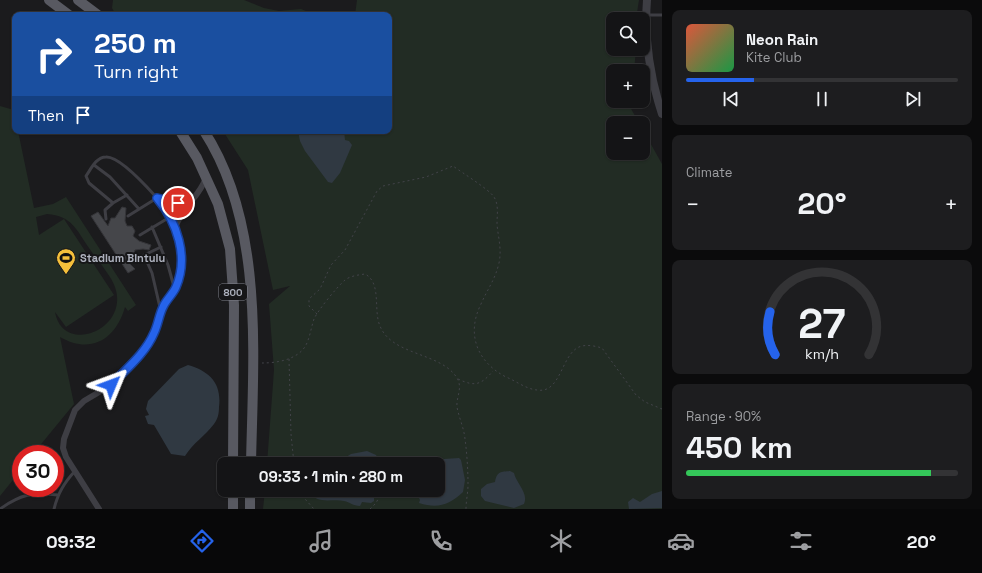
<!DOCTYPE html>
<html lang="en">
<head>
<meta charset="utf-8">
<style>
  body { margin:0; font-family:"Space Grotesk",sans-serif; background:#1d1d1f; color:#f1f3f6; height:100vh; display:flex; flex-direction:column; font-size:15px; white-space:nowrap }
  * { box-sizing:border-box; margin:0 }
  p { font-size:13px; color:#9d9ea1 }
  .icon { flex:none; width:22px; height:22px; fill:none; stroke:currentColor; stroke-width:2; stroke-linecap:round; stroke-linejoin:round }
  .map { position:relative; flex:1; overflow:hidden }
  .sheet { display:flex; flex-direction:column; gap:10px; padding:10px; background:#0b0b0c; width:320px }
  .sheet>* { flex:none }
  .guide { position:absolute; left:12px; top:12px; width:380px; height:122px; border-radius:8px; box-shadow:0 1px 3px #0004,0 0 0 1px #333335; background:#1a4fa0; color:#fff; overflow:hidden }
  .controls { position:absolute; left:606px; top:12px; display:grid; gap:8px }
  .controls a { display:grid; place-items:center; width:44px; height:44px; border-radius:8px; background:#141416; box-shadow:0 1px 3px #0004,0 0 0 1px #333335; font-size:20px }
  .speed { position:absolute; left:12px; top:445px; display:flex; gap:8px; font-size:20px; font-weight:700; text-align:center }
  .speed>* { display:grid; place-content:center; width:52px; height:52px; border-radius:50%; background:#141416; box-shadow:0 1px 3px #0004,0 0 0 1px #333335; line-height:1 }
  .speed .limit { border:6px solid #d22; background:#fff; color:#111 }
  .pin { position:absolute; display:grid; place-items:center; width:34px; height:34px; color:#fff; margin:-17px; border:2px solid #fff; border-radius:50%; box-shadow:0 1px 4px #0007 }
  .me { position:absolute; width:44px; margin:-22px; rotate:46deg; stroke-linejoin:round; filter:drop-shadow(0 0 3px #0008) }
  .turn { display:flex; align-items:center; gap:14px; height:84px; padding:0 16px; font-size:18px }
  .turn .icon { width:52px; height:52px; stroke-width:2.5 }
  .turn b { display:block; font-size:28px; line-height:34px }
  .then { display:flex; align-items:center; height:38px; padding:0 16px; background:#0003; gap:8px; font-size:15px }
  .big { font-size:30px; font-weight:600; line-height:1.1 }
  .sheet .widget { flex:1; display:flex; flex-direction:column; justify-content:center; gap:6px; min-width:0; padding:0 14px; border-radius:8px; background:#1d1d1f }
  .sheet .dial { align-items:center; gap:0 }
  .dial svg { height:104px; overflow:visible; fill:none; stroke:#333335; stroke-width:7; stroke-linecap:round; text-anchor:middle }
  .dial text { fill:#f1f3f6; stroke:none }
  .song { display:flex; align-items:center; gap:12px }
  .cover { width:48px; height:48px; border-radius:6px; background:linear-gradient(135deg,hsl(10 70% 55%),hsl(140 70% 35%)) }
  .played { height:4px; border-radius:2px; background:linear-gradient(90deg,#2563eb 25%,#333335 25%) }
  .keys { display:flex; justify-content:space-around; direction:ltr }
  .heat { display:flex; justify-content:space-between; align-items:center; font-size:22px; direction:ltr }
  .charge { height:6px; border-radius:3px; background:linear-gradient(90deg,#34c759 90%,#333335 0) }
  .trip { position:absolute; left:217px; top:457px; width:228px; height:40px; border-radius:8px; background:#141416; box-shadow:0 1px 3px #0004,0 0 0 1px #333335; font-weight:600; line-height:40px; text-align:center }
  .menu { display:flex; height:64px; justify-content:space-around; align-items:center; background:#080809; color:#9d9ea1 }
  .menu .icon { width:28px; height:28px }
  .menu .current { color:#2563eb }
  .menu b { font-size:18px; color:#f1f3f6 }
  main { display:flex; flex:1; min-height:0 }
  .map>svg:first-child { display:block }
  .green { fill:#222c24; fill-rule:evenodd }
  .water { fill:#303942 }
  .building { fill:#45464a; stroke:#353539 }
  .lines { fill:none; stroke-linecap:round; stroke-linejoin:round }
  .path { stroke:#424349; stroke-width:1; stroke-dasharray:2 3; stroke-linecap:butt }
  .service { stroke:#3e3e44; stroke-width:3 }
  .minor { stroke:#3e3e44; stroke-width:6 }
  .tertiary { stroke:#3e3e44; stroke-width:8 }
  .primary { stroke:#585961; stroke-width:10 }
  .route-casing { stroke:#184099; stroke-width:10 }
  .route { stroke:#2563eb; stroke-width:7 }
  .labels { text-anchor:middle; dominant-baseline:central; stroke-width:4; stroke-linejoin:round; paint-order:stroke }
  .shield { fill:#161618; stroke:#80828c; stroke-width:1 }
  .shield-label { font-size:10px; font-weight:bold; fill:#adb1bd }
  .poi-label { font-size:11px; font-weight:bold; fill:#adb1bd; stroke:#161618; text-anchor:start }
</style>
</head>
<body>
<main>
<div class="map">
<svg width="662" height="509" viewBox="0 0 662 509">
  <rect width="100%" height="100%" fill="#1b1b1d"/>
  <path class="green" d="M113,0H244L264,8L279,11L301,9L316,15H116L112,8Z
    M357,0H639L636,19H613V49H636L634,71H613V101H631L630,107L639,123H613V153H643V130L662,164V509H263L265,490H438V464H267L274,370L269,304L290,286L273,290L248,170L223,131H389V15H355Z
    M0,106L14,110L15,131H18L34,208L53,204L66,197L136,305L128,311L125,307C116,339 91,355 60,337L74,404L33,454H21V470L0,496ZM47,214C72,216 76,229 89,248C96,259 111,275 115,287C130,330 63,356 55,312L66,327L114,295L64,219L39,235L36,217Z"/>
  <path class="water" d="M298,131H344L345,140L349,141L352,145L340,173L332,183L328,182L305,151L300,141Z
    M188,365C209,371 222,383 219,407C219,413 218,419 214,424C205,436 193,443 185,456L171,454L154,425L148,424L145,416L149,415L146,409L148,401L179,369Z
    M367,451L376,455L381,464H308L310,458L343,459L351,454Z
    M459,458L461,460L465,480L463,492C449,505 438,509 419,503L420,500L415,490H438V464H420L429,460Z
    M510,471L514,473C516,483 529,493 524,504L514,508L485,501L481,496V489L487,484L495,482C497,471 501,472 510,471Z
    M310,490H379L374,497V501L371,503L362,502L360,506C353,506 350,502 344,501C333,498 315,506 310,490Z
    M662,491V508L629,509L628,502L633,498L640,502L652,494Z"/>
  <path class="building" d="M122,207L126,208L125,221L127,226H132L135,231L133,236L139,241L151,245L149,250L143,249L135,250L134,253L125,254L130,264L135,269L128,273L91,216L98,212L108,226L111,218H115Z"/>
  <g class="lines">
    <path class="path" d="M317,314L309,306V299L320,289L331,265L345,250L377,191L383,186L426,177L453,166C461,172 490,190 494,197C499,205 497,215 497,224C498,237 502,249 499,263C495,280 488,288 481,304C466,334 477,362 506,377C516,381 526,389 537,390C561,394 561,355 579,347C586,344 595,346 602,348L636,395L645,402L662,409
      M289,359L291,434L294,464
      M262,363C276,363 298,360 306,345C310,337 311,328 314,319C318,310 337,287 345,280C350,276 358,275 365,274C382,283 373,310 380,326C392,356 441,352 457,378C463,388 456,397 457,407C459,418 464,428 465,439C467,454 468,470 468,485C468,493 466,501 466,509
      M458,379C475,387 481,385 493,371
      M404,464L405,463
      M302,490L305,499L314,509
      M370,509L376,503L383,490"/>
    <path class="service" d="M648,15H662
      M94,165L110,177L139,209
      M127,195L113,203L89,183L86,176C91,169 96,157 106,157C120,156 148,188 157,198L128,216
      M106,219L105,210L113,203
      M152,227L168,265L174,287
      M140,235L170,217
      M132,262L144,255
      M161,312L152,273L144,255L161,247
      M0,509C21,494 33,492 58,495
      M54,509C58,493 64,483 75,471"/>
    <path class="minor" d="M157,198L187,204
      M175,228C183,205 198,199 206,178
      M99,509L66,457L63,448L64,439L75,410L84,401L111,385L135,361L154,334L165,303L177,285L182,266V255L170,217L157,198"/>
    <path class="tertiary" d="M647,0C644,39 650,77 662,114"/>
    <path class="primary" d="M49,0L69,15
      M78,0L98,15
      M180,131L197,158L218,204L230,249L234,305L233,464
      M204,131C265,225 253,357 251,464
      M233,509V490
      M250,509V490"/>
  </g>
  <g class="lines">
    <g class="route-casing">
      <path id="route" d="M111,385C126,369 145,354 154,333C158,325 159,315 163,307C166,300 173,294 176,287C189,257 177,222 157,198L178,203"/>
    </g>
    <use href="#route" class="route"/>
  </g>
  <defs>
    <g id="stadium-pin" transform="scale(1)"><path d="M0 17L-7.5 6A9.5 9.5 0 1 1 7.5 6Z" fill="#f4bf3b" stroke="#161618"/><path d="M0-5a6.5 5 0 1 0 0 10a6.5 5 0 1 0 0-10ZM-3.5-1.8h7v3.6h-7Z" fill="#111"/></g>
  </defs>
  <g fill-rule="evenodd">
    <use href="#stadium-pin" x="66" y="258"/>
  </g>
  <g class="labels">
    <rect class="shield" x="219" y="284" width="28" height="16" rx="3"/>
    <g class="shield-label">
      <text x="233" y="292">800</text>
    </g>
    <g class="poi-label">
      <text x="80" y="258">Stadium Bintulu</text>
    </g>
  </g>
</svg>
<div class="controls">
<a><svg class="icon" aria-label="search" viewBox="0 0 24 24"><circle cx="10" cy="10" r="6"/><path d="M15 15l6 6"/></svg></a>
<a>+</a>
<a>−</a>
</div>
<div class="speed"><div class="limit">30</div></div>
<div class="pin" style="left:178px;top:203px;background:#d93025"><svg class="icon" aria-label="arrive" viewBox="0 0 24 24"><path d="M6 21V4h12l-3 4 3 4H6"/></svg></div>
<svg class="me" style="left:111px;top:385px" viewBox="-20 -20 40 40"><path d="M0-17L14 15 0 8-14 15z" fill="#2563eb" stroke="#fff" stroke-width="4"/></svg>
<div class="trip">09:33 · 1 min · 280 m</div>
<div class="guide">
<div class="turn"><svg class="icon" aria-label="right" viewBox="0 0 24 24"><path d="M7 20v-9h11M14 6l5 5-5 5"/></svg><div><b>250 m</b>Turn right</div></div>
<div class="then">Then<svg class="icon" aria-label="arrive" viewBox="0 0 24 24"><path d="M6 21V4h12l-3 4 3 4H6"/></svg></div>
</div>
</div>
<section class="sheet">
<div class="widget">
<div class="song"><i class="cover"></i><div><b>Neon Rain</b><p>Kite Club</p></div></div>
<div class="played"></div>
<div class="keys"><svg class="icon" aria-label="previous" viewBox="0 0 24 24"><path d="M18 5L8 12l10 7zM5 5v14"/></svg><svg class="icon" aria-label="pause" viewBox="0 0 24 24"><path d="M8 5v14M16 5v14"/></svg><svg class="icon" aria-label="next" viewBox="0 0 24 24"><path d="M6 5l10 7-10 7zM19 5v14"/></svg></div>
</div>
<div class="widget"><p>Climate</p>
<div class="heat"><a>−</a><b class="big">20°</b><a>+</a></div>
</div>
<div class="widget dial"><svg viewBox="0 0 100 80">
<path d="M14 69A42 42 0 1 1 86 69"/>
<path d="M14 69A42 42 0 0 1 10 36" stroke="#2563eb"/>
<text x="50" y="56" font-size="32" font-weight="700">27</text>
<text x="50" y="72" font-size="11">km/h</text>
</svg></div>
<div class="widget"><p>Range · 90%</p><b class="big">450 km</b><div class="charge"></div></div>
</section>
</main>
<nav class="menu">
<b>09:32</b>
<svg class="icon current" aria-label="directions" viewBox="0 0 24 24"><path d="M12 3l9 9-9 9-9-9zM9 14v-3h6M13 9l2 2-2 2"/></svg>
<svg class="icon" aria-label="music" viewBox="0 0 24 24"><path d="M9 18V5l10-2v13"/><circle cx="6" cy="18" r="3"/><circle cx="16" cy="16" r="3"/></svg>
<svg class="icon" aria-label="phone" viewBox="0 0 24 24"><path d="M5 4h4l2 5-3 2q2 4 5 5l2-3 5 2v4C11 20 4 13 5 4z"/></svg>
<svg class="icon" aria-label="climate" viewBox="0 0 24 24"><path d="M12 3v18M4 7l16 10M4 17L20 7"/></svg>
<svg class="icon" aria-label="car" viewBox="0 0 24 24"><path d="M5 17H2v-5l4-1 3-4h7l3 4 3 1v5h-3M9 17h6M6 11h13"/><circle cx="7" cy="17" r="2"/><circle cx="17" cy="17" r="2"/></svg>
<svg class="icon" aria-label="filters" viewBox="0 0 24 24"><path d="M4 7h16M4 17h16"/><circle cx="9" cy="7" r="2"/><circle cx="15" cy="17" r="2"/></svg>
<b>20°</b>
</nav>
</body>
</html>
